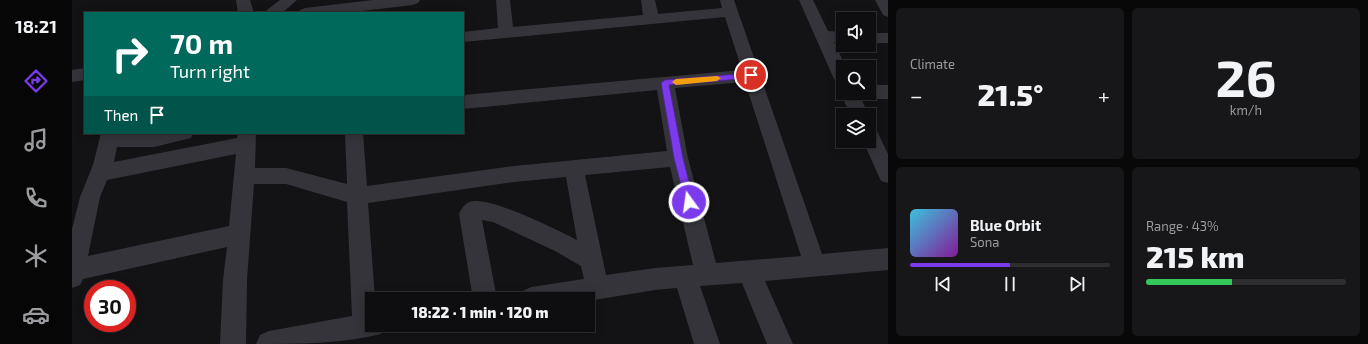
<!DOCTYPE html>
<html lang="en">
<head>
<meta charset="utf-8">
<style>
  body { margin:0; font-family:"Exo 2",sans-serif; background:#171719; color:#f1f3f6; height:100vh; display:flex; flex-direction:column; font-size:15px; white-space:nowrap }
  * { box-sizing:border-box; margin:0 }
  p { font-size:13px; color:#9b9c9f }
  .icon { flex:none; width:22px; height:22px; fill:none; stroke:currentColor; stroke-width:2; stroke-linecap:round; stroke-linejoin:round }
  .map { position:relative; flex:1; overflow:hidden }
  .panel { display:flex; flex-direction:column; gap:8px; padding:8px; background:#080809; width:480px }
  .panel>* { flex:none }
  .top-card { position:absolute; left:12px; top:12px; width:380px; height:122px; border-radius:0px; box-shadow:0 2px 10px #0003,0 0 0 1px #2e2e30; background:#00695c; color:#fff; overflow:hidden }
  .controls { position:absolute; left:764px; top:12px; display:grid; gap:8px }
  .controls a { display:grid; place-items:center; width:40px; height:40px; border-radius:0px; background:#0e0e10; box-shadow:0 2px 10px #0003,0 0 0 1px #2e2e30; font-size:20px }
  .speed { position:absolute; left:12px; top:280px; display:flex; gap:8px; font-size:20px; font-weight:700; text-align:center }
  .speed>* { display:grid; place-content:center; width:52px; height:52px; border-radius:50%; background:#0e0e10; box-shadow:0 2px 10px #0003,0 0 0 1px #2e2e30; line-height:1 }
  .speed .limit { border:6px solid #d22; background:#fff; color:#111 }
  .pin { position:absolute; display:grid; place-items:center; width:34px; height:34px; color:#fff; margin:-17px; border:2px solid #fff; border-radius:50%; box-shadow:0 1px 4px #0007 }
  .me { position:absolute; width:44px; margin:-22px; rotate:346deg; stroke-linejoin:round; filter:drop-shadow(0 0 3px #0008) }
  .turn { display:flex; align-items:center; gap:14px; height:84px; padding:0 20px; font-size:18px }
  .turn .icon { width:52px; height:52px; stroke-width:2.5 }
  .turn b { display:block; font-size:28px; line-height:34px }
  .then { display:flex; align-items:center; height:38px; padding:0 20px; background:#0003; gap:8px; font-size:15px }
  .big { font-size:30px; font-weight:800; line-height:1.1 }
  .panel .tile { flex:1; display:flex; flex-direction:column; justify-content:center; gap:6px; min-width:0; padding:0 14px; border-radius:6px; background:#171719 }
  .panel .dial { align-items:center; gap:0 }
  .dial b { font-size:52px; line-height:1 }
  .song { display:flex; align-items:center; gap:12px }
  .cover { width:48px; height:48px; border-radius:6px; background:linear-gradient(135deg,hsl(190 70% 55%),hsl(290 70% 35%)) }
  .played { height:4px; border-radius:2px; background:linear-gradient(90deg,#7c3aed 50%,#2e2e30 50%) }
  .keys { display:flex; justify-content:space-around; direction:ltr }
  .heat { display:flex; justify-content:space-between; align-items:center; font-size:22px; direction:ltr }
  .charge { height:6px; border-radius:3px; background:linear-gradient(90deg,#34c759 43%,#2e2e30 0) }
  .panel .tiles { flex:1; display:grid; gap:8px; grid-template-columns:repeat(2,1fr) }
  .trip { position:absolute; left:293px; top:292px; width:230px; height:40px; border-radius:0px; background:#0e0e10; box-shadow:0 2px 10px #0003,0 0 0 1px #2e2e30; font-weight:800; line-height:40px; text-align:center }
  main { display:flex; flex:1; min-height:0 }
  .dock { display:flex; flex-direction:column; width:72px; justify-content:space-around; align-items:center; background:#060606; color:#9b9c9f }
  .dock .icon { width:28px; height:28px }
  .dock .selected { color:#7c3aed }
  .dock b { font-size:18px; color:#f1f3f6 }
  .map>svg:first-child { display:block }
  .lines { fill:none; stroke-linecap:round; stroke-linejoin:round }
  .minor { fill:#34343a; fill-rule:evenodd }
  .route { fill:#7c3aed; stroke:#51269a }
  .slow { fill:#f59e0b }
</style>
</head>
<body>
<main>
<nav class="dock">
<b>18:21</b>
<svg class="icon selected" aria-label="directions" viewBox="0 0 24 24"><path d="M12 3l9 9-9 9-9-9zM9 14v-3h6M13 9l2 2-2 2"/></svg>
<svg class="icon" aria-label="music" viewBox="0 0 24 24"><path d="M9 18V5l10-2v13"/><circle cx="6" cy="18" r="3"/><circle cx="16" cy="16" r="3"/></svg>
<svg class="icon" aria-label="phone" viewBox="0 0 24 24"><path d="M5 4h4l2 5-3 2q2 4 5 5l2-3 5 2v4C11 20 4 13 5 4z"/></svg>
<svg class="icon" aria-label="climate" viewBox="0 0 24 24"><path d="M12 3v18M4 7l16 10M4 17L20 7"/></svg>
<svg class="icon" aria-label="car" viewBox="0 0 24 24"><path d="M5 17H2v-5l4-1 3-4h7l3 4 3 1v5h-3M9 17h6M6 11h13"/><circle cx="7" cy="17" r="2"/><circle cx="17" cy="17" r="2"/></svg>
</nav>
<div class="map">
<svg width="816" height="344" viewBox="0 0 816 344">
  <rect width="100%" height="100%" fill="#131315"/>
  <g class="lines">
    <path class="minor" d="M164,0H178L182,13H166Z
      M208,0H225L210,13H192L195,10Z
      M301,0H348L346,3L341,5L273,13H225L228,10L233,8Z
      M424,0H438L441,27L571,15L569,0H583L586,14L650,8L648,0H662L750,254L816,248V270L693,281L721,344H695L670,283L628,286L648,344H622L605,288L583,290L516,301V299H447L451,291L459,287L512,279L509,266L483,251L421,222L410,220L425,299H401L387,214C390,207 395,201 403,201C423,199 486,230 505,240L494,177L442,182L296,203L303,299H300V325H312L309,334C270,344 225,344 184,344L188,335L197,331L280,316L275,202L214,184H182L175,280L174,344H148L151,280L155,247L11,279L8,285L0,288V229L8,197L21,165L29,133H121L119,138L82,147H45L42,162L165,138L166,133H184L183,168H214L275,184L273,133H291L295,186L442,166L595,151L585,90L391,109V95L670,70L653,17L391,42V32L426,28ZM673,82L729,256L644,263L616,158L603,88ZM164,154L157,226L16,256L28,197L35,180ZM598,167L621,265L583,268L534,275L513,175Z
      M727,0H741L756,31L771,32V42H762L774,67H771V85L765,83L762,79Z
      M803,0H816V17L811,15Z
      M797,33H816V43H797Z
      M13,68V80L0,82V70Z
      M797,85H816V99H797L791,97L789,93H797Z
      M771,88V93H786L797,115H779L768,93Z
      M797,127L804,129L816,154V183L809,181L791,141H797Z"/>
  </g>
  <path class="route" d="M679,73L683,75L679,78L597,85L611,158L622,202L620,205L617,206L614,205L602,158L589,83L593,80Z"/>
  <path class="slow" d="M645,76L649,78L645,81L604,85L600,82L604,79Z"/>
</svg>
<div class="controls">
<a><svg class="icon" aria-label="sound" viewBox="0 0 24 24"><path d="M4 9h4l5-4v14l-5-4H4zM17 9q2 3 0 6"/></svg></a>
<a><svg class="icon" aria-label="search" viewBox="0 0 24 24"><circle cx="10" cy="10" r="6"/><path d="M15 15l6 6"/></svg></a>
<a><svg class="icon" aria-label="layers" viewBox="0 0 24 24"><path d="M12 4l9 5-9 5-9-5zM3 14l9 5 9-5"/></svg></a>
</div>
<div class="speed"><div class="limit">30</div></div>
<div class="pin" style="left:679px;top:75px;background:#d93025"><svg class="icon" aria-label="arrive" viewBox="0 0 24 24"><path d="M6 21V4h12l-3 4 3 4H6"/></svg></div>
<svg class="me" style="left:617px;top:202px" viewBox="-20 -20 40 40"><circle r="17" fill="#7c3aed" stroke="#fff" stroke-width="3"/><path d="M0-11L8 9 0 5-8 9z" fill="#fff"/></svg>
<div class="trip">18:22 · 1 min · 120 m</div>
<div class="top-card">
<div class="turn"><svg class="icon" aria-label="right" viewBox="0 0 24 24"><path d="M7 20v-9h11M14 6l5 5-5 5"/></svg><div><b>70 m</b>Turn right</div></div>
<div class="then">Then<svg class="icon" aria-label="arrive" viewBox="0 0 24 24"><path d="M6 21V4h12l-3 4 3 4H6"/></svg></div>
</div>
</div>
<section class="panel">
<div class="tiles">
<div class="tile"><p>Climate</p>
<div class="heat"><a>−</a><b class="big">21.5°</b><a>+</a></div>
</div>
<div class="tile dial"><b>26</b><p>km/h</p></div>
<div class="tile">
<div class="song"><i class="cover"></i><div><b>Blue Orbit</b><p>Sona</p></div></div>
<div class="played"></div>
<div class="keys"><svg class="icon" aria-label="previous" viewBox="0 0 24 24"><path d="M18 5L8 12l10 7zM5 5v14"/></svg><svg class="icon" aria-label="pause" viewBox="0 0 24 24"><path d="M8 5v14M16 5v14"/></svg><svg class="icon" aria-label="next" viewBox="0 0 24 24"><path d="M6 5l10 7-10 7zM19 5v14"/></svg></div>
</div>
<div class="tile"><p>Range · 43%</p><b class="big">215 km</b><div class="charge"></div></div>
</div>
</section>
</main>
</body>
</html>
